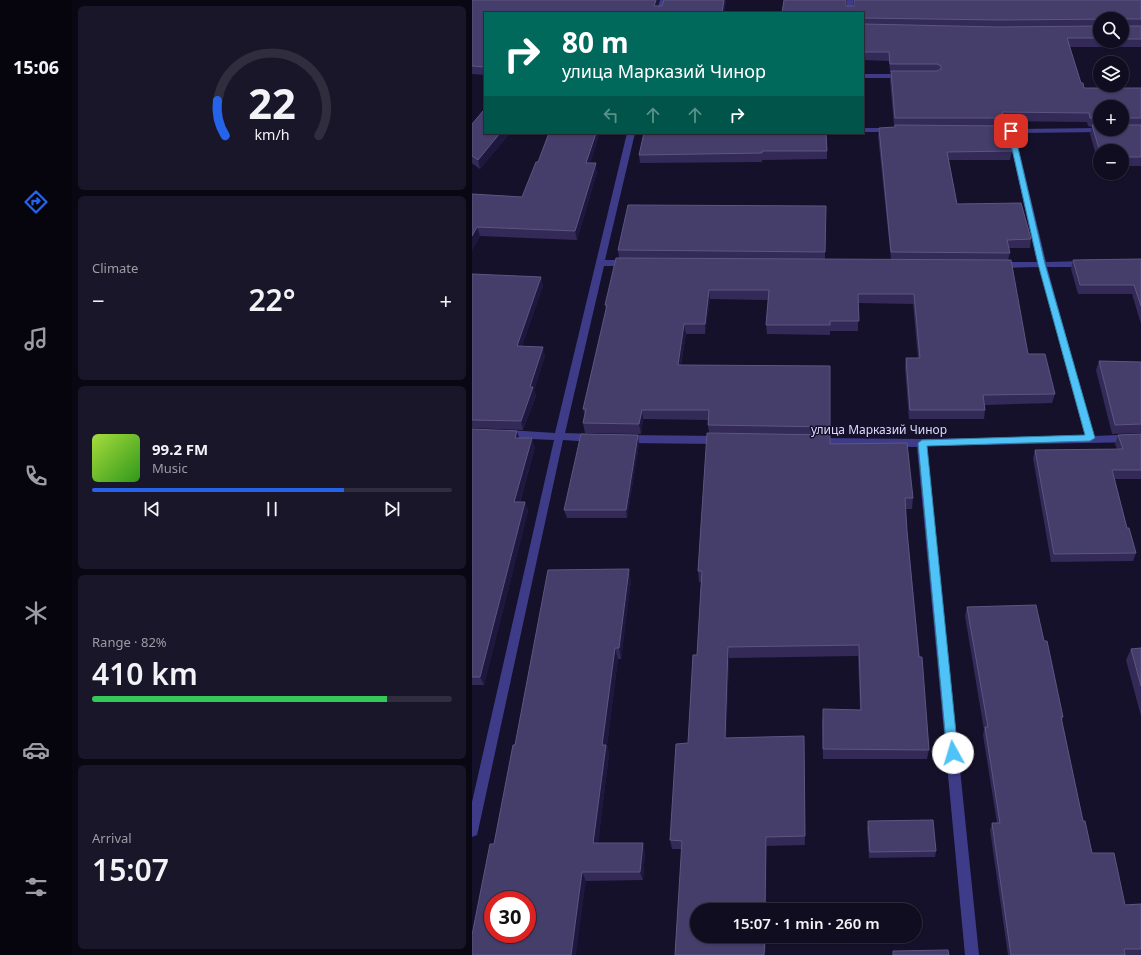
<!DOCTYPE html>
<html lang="en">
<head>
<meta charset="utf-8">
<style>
  body { margin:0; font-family:"Noto Sans",sans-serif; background:#191629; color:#f1f3f6; height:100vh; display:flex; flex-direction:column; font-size:15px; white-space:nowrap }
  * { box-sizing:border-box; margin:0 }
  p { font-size:13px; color:#9c9ca5 }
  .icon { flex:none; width:22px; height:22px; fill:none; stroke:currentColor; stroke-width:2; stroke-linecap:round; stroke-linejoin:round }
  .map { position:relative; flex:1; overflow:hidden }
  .details { display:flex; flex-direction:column; gap:6px; padding:6px; background:#090712; width:400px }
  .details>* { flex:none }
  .guide { position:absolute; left:12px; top:12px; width:380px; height:122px; border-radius:0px; box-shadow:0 1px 3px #0004,0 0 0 1px #302d3e; background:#00695c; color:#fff; overflow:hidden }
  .buttons { position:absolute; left:621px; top:12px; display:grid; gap:8px }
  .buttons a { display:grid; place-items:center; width:36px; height:36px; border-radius:50%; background:#100d20; box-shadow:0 1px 3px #0004,0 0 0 1px #302d3e; font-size:20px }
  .speed { position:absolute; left:12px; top:891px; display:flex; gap:8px; font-size:20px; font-weight:700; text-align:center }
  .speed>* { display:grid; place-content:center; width:52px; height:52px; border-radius:50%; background:#100d20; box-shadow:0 1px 3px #0004,0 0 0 1px #302d3e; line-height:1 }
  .speed .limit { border:6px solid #d22; background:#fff; color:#111 }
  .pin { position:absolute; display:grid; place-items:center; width:34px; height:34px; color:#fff; margin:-17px; border-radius:8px; box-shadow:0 2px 6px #0006 }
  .me { position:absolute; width:44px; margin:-22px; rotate:354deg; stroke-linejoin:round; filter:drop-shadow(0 0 3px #0008) }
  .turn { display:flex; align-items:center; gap:14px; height:84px; padding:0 12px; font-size:18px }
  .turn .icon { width:52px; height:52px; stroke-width:2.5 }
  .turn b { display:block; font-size:28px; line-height:34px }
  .lanes { display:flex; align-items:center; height:38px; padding:0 12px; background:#0003; justify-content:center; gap:20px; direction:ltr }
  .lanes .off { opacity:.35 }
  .big { font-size:30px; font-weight:600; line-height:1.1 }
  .details .widget { flex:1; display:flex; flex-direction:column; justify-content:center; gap:6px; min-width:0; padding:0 14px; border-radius:6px; background:#191629 }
  .details .dial { align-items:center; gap:0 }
  .dial svg { height:104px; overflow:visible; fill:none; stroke:#302d3e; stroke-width:7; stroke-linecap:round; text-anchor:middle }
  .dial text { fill:#f1f3f6; stroke:none }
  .song { display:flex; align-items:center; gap:12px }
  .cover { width:48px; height:48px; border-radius:6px; background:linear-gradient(135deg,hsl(80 70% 55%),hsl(110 70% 35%)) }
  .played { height:4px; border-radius:2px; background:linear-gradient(90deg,#2563eb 70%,#302d3e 70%) }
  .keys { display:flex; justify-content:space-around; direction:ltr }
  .heat { display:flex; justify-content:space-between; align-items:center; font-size:22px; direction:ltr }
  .charge { height:6px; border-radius:3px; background:linear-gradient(90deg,#34c759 82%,#302d3e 0) }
  .trip { position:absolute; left:218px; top:903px; width:232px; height:40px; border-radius:20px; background:#100d20; box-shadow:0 1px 3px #0004,0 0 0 1px #302d3e; font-weight:600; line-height:40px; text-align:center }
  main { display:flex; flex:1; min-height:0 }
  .tab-bar { display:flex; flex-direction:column; width:72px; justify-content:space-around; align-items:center; background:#06050d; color:#9c9ca5 }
  .tab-bar .icon { width:28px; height:28px }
  .tab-bar .active { color:#2563eb }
  .tab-bar b { font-size:18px; color:#f1f3f6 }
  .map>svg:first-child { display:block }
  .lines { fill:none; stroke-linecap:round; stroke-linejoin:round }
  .service { fill:#3e3c89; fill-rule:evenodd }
  .minor { fill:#3e3c89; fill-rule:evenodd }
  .wall { fill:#332a58; fill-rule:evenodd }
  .shaded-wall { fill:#1f183e }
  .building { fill:#453d6a; stroke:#5d5681; fill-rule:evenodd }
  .route { fill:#4fc3f7; stroke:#337fa1 }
  .labels { text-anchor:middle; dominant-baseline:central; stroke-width:3; stroke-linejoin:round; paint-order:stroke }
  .street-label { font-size:12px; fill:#dedaff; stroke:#15112a }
</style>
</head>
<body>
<main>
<nav class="tab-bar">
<b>15:06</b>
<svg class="icon active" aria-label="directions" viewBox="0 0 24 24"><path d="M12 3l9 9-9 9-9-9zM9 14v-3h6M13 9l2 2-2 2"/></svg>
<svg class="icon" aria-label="music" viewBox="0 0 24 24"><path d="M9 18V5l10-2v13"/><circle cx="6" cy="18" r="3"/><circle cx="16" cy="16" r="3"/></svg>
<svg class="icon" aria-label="phone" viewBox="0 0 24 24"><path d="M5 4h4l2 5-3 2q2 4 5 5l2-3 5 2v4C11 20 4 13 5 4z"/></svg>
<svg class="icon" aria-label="climate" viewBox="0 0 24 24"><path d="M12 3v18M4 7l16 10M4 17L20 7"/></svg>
<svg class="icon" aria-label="car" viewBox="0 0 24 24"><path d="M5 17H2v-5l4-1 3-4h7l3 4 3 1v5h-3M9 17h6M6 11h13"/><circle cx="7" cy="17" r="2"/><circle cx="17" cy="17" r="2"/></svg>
<svg class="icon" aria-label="filters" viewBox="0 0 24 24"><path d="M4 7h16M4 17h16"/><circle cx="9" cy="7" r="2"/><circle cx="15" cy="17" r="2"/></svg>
</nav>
<section class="details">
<div class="widget dial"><svg viewBox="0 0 100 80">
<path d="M14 69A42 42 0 1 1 86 69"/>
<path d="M14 69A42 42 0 0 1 8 42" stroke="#2563eb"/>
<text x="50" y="56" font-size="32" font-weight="700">22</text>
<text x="50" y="72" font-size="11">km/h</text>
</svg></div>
<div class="widget"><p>Climate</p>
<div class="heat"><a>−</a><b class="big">22°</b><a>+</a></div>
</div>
<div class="widget">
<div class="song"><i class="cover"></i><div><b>99.2 FM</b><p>Music</p></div></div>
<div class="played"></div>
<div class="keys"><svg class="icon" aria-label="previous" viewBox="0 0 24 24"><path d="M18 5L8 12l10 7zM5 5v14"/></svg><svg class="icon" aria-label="pause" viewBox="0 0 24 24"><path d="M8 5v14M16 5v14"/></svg><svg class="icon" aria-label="next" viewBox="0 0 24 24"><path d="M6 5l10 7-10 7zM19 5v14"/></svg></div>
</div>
<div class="widget"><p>Range · 82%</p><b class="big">410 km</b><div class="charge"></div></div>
<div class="widget"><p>Arrival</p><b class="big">15:07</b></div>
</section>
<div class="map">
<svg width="669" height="955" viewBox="0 0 669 955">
  <rect width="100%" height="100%" fill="#15112a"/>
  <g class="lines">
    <path class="service" d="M391,74H431L434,76L431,78H391Z"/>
    <path class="minor" d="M188,0H194L190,13H184Z
      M375,0H381V13H375Z
      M391,128H419L423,130L419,132H391Z
      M628,128L637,130L633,132L543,133L574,262L614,261L618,264L614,267H575L622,436L669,434V442L455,446L507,955H493L445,447L346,446L341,442L346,438L450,439L613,436L567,267L528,268L524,265L528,262H565L536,133L529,131L533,129Z
      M155,133H163L133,260H156L160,263L156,266H132L93,433L122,434L127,438L122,442L91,440L6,831L5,835L0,837V802L82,440L34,438L29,434L34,430L83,433Z
      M154,435L248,436L253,440L248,444L154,443L149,439Z"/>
  </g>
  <path class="wall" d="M0,0H187L185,6H190L254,0L252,13H13V75L0,74Z
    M669,0V47H597L609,83L612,88H669V166H650V151H628V166H627L618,134L620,127L616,126L615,122L531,121L530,126L540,151L538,160H477L485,204L559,239L558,248H537L538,253L536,260L556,354L583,394L580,403L513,405V410L512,419H437L433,368L434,358H446L441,304L386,303V331H358V335L295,334L294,325L296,300L238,299L233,334H214L209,365L358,366V444L441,498L440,509H433L435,531L457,750L455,759H351L350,719L388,710L386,656L257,658L254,738L332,736L333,845L295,846L225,936H294L293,955H203L210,849H200L198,840L216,743L225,655L229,582H227L226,571L237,433L236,425V420L171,419L169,434L113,433L111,423L113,415L111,409L134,309L133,305L147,258L146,250L354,206L353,259H419L406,136L407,128L423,127V126H422L418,80L419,72H418L417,61L391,60V13L374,6ZM628,19H650V41H628ZM628,107H650V129H628Z
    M0,124L13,133H38L8,169L1,164L0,163V164Z
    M172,133L355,151V159L290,160V162L168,163L167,155Z
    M119,163L125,172L105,240L8,236L0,250V194L50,197Z
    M669,259V324L660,294H606L599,269L601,260Z
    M0,274L69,277L71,286L50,346L73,356L62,390L64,396L51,430L0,428Z
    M627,361L669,362V433L640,434L624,370Z
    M0,429L47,438L63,447L48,502H53L56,511L12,685H0Z
    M669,434V479H643L655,528L664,553L661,561L579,562L561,458L563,450L645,449L643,444L646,435Z
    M167,444L155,518H95L92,510Z
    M159,580L149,659H146L135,745L137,754L126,843L173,851L171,880L114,881L22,844L43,745Z
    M495,607L572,641L591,717L590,722L611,821L620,853L653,905L669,904V955H536L518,830L520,823H525L511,735L512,730L493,616Z
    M669,648V716L654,660L659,649Z
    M396,821L464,851L463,857L397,858L395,828Z"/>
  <path class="shaded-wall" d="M184,0H187L183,13L182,6Z
    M252,0H254L252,13H250Z
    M28,133H38L8,169L6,160Z
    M124,133H128L116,172L114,163Z
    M124,163L125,172L105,240L103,231Z
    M5,227L8,236L0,250V236Z
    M69,277L71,286L47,355L45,346Z
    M237,290L238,299L233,334V324Z
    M212,324L214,334L207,375L206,365Z
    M71,347L73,356L62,390L64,396L51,430L49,421L58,387Z
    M170,410L171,419L169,434L167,424Z
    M45,431L48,440L43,438Z
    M166,435L167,444L155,518L154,510Z
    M60,438L63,447L45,511L42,502Z
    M53,502L56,511L12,685L8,677Z
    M157,569L159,580L149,659L147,648Z
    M256,647L257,658L254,748L253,738Z
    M143,648L146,659L135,745L137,754L125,852L121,843L130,745Z
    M294,837L295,846L294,910H293Z
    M171,843L173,851L171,880L168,872Z
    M110,872L114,881L104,955H99Z
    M293,936H294L293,955H292Z"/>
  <path class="building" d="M0,0H184L182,6H190L192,0H252L250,13H13V67L0,66Z
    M312,0H374V6H382V0H669V19H652L650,21L652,26H669V39H650V19L526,20L391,18V13H310Z
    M391,24L526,27L628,26V38H595L609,83H611L612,88H669V118H650V107H628V118H618L617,113L530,112L532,118H423L419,71H465L469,69V66L465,64H418L417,52H391Z
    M11,111L13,112V133H28L6,160L0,156V124Z
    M423,125L533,126L540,151L475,152L485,204L549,203L559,239L535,240L538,253L419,252L407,128L423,127Z
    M620,125H628V129H650V125H669V157H650V151H628V152Z
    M77,133H124L114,163H124L103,231L5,227L0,236V194L50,197L64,162H66Z
    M172,133H354L355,151H290V153L167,155Z
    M156,205L354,206L353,252L146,250Z
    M144,258L539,260L556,354H573L583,394L511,395L513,410H438L434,358H448L442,294H386L387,321H358V325H294L297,290H237L233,324H212L206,365L358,366V427L236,425L237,410H170L167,424L111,423L114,409H111L135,305H133Z
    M669,259V306L662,285H608L601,260Z
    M0,274L69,277L45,346L71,347L58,387H61L49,421L0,420Z
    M627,361L669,362V424L643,425Z
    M0,429L45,431L43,438H60L42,502H53L8,677H0Z
    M235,433L358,435V444L435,443L441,498H433L435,531L447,657H450L457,750L351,749V709L389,710L387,645L256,647L253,738L332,736L333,836L294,837L293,910H225V936H293L292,955H203L210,841L198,840L204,744L216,743L221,655H225L230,571H226Z
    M109,434L166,435L154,510H92Z
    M669,434V470H640L655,528H657L664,553L582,554L563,450L651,449L646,435Z
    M157,569L147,648H143L130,745H134L121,843H171L168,872H110L99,955H0V935L18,844H22L41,745H43L76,570ZM21,900H55V934H21Z
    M564,605L572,641H575L591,717H589L611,821H613L620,853H642L653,905L669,904V949H652L653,955H539L520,823H528L513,727H516L495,607Z
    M669,648V686L659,649Z
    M461,820L464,851L398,852L396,821Z
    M476,950L477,955H421V951Z"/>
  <path class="route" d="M539,129L542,131L573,264L623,438L618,441L455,446L486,753L485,757L481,759L477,757L475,753L446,443L450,440L613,435L566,264L536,131Z"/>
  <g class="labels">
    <g class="street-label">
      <text x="407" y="429">улица Марказий Чинор</text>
    </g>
  </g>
</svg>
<div class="buttons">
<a><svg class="icon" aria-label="search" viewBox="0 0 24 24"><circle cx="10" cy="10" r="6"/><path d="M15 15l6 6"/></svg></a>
<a><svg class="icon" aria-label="layers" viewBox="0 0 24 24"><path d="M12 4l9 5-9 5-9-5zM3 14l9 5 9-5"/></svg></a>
<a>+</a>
<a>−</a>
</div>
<div class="speed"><div class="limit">30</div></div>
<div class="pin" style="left:539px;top:131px;background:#d93025"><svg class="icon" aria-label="arrive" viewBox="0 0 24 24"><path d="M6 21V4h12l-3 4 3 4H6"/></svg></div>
<svg class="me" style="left:481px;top:753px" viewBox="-20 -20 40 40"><circle r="19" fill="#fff"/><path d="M0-13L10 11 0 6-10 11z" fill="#4fc3f7"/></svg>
<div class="trip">15:07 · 1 min · 260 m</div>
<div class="guide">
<div class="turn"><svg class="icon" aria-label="right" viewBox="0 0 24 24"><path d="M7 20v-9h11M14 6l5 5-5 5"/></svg><div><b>80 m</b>улица Марказий Чинор</div></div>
<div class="lanes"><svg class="icon off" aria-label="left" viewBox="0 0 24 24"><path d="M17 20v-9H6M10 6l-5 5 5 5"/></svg><svg class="icon off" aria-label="ahead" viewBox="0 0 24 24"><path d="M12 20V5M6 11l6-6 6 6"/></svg><svg class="icon off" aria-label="ahead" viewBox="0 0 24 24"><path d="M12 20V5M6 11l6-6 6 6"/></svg><svg class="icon" aria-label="right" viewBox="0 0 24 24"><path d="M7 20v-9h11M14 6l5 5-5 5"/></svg></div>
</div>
</div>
</main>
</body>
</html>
